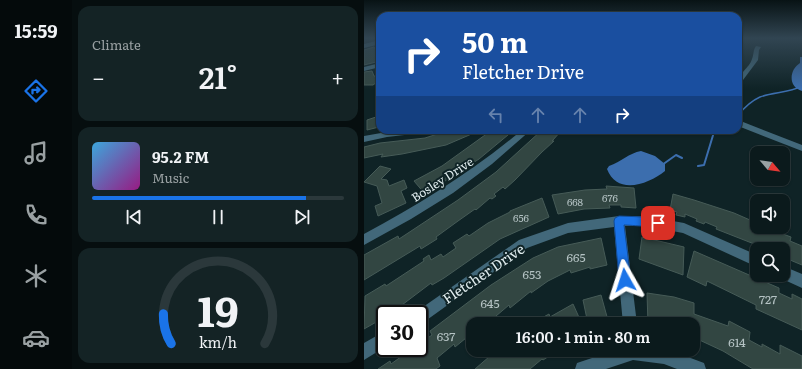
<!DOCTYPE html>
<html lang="en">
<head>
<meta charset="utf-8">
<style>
  body { margin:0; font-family:Literata,serif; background:#142325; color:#f1f3f6; height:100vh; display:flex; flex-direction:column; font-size:15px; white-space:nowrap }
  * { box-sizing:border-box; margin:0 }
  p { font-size:13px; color:#9aa1a3 }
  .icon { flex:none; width:22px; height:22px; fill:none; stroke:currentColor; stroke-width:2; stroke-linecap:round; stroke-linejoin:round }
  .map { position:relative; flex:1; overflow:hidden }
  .sheet { display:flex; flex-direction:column; gap:6px; padding:6px; background:#060e0f; width:292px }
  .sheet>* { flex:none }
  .banner { position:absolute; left:12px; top:12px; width:366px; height:122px; border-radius:12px; box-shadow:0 1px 3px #0004,0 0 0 1px #2b383b; background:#1a4fa0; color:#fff; overflow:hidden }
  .needle { width:26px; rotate:119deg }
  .fabs { position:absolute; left:386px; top:146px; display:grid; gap:8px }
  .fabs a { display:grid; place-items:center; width:40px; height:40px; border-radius:8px; background:#0b1a1c; box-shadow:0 1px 3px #0004,0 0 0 1px #2b383b; font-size:20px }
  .speed { position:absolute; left:12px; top:305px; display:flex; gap:8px; font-size:20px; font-weight:700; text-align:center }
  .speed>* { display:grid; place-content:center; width:52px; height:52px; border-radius:50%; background:#0b1a1c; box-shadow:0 1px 3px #0004,0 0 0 1px #2b383b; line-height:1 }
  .speed .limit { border:2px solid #111; border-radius:6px; background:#fff; color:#111 }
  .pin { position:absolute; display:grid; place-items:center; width:34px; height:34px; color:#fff; margin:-17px; border-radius:8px; box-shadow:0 2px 6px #0006 }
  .me { position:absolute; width:44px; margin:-22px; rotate:354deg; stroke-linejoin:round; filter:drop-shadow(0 0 3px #0008) }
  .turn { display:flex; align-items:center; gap:14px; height:84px; padding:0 20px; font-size:18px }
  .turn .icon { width:52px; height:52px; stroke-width:2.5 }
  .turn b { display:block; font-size:28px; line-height:34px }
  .lanes { display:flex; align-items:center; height:38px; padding:0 20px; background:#0003; justify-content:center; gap:20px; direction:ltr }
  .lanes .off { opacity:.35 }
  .big { font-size:30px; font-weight:600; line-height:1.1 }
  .sheet .widget { flex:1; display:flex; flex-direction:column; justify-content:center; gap:6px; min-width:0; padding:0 14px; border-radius:12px; background:#142325 }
  .sheet .dial { align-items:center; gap:0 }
  .dial svg { height:104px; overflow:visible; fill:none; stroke:#2b383b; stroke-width:7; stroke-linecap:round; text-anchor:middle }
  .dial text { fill:#f1f3f6; stroke:none }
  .song { display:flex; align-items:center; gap:12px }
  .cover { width:48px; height:48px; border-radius:6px; background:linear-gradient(135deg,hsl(200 70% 55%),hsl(310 70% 35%)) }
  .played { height:4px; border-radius:2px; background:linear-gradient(90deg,#1a73e8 85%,#2b383b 85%) }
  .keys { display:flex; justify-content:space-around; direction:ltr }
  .heat { display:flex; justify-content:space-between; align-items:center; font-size:22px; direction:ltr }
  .trip { position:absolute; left:102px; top:317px; width:234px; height:40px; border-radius:12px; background:#0b1a1c; box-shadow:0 1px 3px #0004,0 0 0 1px #2b383b; font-weight:600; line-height:40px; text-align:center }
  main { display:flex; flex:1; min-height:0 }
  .menu { display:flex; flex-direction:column; width:72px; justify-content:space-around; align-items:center; background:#040a0b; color:#9aa1a3 }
  .menu .icon { width:28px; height:28px }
  .menu .current { color:#1a73e8 }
  .menu b { font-size:18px; color:#f1f3f6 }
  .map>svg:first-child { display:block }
  .water { fill:#3c6eae }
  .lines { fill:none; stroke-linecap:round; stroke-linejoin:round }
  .stream-far1 { stroke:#3c6eae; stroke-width:1.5 }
  .stream { stroke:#3c6eae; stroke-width:2 }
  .building { fill:#324642; stroke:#465b57 }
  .minor { fill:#42687a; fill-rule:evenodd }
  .route { fill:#1a73e8; stroke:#114b97 }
  .labels { text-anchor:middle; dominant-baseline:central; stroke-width:4; stroke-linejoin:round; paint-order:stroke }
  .number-label { font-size:10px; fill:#b5c3c4 }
  .street-label { font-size:12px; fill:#e1edef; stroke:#0f2326 }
  .near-number-label { font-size:12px; fill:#b5c3c4 }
  .near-street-label { font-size:14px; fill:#e1edef; stroke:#0f2326 }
</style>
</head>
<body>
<main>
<nav class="menu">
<b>15:59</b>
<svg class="icon current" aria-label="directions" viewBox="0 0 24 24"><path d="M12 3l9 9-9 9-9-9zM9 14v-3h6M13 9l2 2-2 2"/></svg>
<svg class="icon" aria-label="music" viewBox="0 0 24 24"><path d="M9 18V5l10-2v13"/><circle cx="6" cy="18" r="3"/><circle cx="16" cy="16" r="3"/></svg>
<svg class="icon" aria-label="phone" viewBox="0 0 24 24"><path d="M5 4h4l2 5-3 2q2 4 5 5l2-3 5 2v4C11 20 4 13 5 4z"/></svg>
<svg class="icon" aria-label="climate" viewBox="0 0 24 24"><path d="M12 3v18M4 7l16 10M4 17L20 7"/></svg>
<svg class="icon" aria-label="car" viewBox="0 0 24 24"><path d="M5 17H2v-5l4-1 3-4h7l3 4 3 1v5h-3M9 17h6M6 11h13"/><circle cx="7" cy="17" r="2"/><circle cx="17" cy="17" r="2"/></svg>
</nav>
<section class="sheet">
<div class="widget"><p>Climate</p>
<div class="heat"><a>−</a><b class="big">21°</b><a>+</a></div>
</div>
<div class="widget">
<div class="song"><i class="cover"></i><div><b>95.2 FM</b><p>Music</p></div></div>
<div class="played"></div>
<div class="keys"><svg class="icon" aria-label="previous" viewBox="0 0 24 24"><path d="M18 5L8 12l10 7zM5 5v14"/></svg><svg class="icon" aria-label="pause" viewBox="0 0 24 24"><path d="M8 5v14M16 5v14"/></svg><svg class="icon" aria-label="next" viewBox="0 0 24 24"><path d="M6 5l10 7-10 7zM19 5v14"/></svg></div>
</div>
<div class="widget dial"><svg viewBox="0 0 100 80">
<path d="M14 69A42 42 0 1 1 86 69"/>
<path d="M14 69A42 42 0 0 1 8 46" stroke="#1a73e8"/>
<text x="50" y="56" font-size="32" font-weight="700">19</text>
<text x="50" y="72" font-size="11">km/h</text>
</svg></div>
</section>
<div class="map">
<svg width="438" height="369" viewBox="0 0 438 369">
  <rect width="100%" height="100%" fill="#0f2326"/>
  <path class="water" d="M436,57H438V91C424,87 425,70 436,63Z
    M277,151L291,156L301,164V171C285,184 253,196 243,169L245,166C257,162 265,153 277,151Z"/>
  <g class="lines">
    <path class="stream-far1" d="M374,115C380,108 387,101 396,97C410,92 425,93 438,86"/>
    <path class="stream" d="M298,165L312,155L318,158
      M334,166L340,165L350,132L353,130"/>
  </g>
  <path class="building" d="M10,47L16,57V61L0,65V50Z
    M8,71L10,76L16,77V80L9,85H0V72Z
    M15,116V127L3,130V120Z
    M86,130H117L82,145L38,154L17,157L19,154L0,158V147L16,143L61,138Z
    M128,130H150L115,159L61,194L50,181L78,166Z
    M178,130H198L188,141H190L178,152L151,180L141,189L139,187L130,194L132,196L128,199L126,198L112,210L111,209L94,221L72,237L73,239L57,249L56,246L0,280V255L34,236L35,239L94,200L132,172Z
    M16,166L27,169L17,179L23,180L25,186L40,180L43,188L37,191L42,203L14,216L11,206L18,203L13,186L0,182Z
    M242,186L270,188L272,208L257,207V205H245L246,208L220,209L194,214L188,195L221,190L243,189Z
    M309,194L330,200L370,213L386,220L385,221L393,224V227H400L427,237L426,241L438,246V265L419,257V249H403L352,229L353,227L341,222L340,224L332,221L333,219L321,214V217L312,215L313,212L306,210Z
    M178,198L185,217L136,239L80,278L68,285L67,283L30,311L25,314H21V317L0,329L1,296L21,284L22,286L60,261L59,259L65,255L67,260L77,254L79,257L92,248L89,243L103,234L105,236L124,223L146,212V211Z
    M278,237L320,247L319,275L275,259Z
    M237,238L243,265L226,269V267L207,273L206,270L184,281L167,293V291L146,308L145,305L132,316L133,318L127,324H109V341L105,344L102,338L91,347L90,344L73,358L76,366L72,369H14L26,361L27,364L45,351L44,348H55V344L68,335L66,331L127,285L169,258L194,247Z
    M330,251L415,288V293L428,299V294L438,299V330L392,309V305L343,281L342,286L323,277Z
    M283,293L310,297L330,303V314L364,326L365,321L386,332L385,340L398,347V344L416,354V345L438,356V369H389L359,351L329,337V324H284Z
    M237,295L245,324H224L219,300Z
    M209,304L218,324H167L185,314L186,317Z
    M133,350H195L179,360L178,359L166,369H111Z"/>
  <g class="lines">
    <path class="minor" d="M16,40V44L0,48V44Z
      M392,46L397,47L395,50L394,60L376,84L374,85C374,72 385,69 388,59C390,54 389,50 392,46Z
      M16,63V67L0,71V67Z
      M374,120L438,145V151L374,126Z
      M34,130H62L58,133L23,137L0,142V136Z
      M158,130H167L128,164L89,193L47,219L0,245V234C56,204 109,171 158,130Z
      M255,216H281L320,223L393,255V267L319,233L281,226H261L273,324H259L250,227L204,233L163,248L60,322L55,324V314H49L155,240L204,223Z
      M419,266L438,274V288L414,277V275H419Z
      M21,331V347L0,360V343Z
      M252,350H305L340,363L342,369H313L300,364L269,360L242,369H211L213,363Z"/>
  </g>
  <linearGradient id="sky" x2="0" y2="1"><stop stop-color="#081315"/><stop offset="0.43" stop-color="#314552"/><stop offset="1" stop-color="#314552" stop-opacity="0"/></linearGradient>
  <rect width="438" height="89" fill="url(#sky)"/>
  <path class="route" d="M255,216L281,217L297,220L299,223L297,227C293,228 268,225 260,225L267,280L266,284L261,286L257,284L255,280L250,221L251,218Z"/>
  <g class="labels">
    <g class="number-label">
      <text x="246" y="197">676</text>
      <text x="211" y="201">668</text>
      <text x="157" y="217">656</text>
    </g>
    <g class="street-label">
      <text transform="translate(78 179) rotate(-33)">Bosley Drive</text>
    </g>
    <g class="near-number-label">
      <text x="212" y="257">665</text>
      <text x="168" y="274">653</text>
      <text x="404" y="299">727</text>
      <text x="126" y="303">645</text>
      <text x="82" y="336">637</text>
      <text x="373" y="342">614</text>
    </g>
    <g class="near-street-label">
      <text transform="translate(119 273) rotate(-34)">Fletcher Drive</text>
    </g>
  </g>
</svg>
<div class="fabs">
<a><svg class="needle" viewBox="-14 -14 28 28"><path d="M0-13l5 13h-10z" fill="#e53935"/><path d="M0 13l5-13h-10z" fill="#9aa1a3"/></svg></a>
<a><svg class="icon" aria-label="sound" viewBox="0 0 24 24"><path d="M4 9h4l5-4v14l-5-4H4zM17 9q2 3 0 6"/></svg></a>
<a><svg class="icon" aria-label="search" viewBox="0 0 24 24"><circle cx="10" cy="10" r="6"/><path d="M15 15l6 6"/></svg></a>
</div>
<div class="speed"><div class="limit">30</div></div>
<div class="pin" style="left:294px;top:223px;background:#d93025"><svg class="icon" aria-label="arrive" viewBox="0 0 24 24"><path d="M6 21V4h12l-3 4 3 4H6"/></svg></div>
<svg class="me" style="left:261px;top:280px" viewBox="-20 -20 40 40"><path d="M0-17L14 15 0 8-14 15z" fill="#1a73e8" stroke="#fff" stroke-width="4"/></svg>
<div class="trip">16:00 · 1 min · 80 m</div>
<div class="banner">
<div class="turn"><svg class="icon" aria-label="right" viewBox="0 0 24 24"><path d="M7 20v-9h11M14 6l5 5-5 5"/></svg><div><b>50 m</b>Fletcher Drive</div></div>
<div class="lanes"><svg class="icon off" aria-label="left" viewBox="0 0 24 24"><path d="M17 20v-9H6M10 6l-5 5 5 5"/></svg><svg class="icon off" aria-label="ahead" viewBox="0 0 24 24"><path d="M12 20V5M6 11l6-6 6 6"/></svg><svg class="icon off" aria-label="ahead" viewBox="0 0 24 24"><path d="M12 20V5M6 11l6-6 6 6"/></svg><svg class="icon" aria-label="right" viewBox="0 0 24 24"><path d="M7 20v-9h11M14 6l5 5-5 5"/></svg></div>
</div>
</div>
</main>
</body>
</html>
